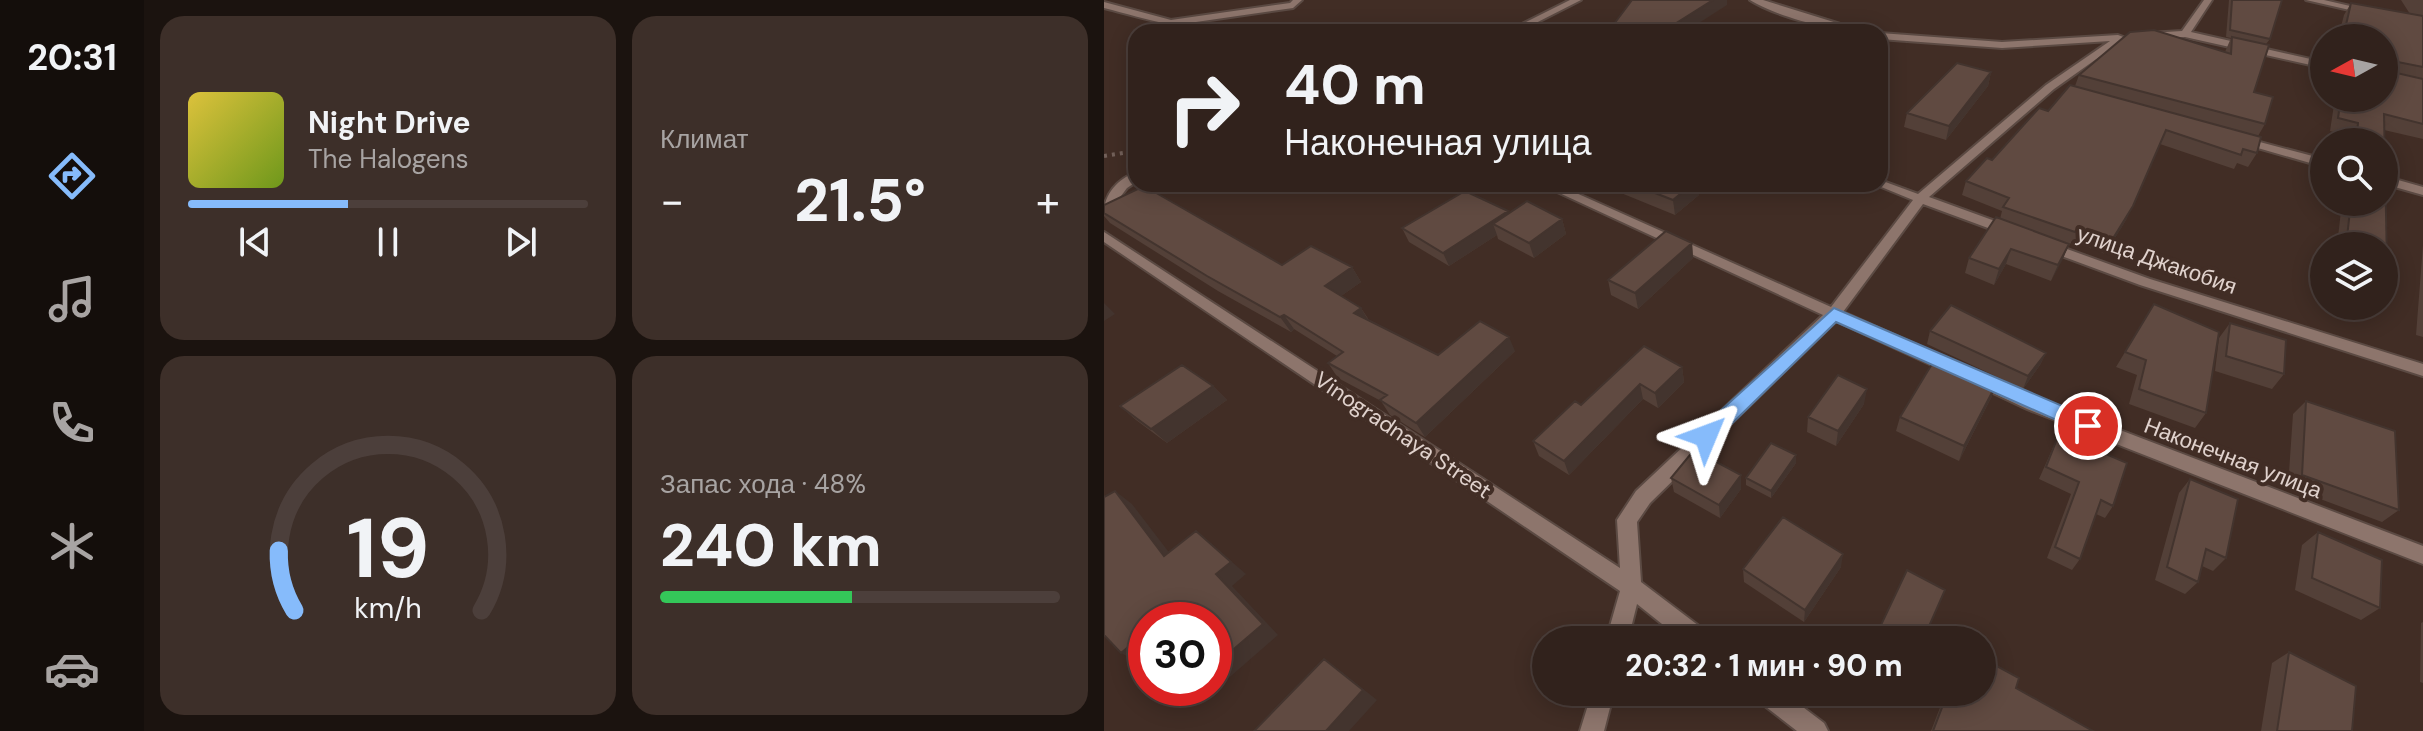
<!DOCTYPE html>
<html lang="ru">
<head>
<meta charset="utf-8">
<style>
  body { margin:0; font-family:"DM Sans",sans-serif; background:#3d2f29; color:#f1f3f6; height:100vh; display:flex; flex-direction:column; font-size:30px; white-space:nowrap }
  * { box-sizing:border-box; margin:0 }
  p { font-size:26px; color:#a8a4a3 }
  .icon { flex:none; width:44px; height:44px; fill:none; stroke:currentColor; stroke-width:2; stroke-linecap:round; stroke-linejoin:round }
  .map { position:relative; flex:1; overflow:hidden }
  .details { display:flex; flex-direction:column; gap:16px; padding:16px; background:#1b130f; width:960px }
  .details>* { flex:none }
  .banner { position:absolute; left:24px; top:24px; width:760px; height:168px; border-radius:24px; box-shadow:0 4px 20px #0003,0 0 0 2px #4c3f3b; background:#31221c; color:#f1f3f6; overflow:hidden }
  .needle { width:52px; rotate:262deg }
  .controls { position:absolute; left:1206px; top:24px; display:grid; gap:16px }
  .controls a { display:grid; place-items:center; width:88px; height:88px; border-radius:50%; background:#31221c; box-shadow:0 4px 20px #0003,0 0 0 2px #4c3f3b; font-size:40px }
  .speed { position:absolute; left:24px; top:602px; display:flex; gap:16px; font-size:40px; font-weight:700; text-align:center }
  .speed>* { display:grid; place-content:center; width:104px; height:104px; border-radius:50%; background:#31221c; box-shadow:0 4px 20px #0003,0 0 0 2px #4c3f3b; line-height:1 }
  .speed .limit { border:12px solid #d22; background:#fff; color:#111 }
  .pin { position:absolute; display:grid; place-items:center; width:68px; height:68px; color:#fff; margin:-34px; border:4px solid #fff; border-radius:50%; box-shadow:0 2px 8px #0007 }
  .me { position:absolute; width:88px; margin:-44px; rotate:46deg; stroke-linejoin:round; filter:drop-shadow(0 0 6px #0008) }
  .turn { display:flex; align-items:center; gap:28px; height:168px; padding:0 24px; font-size:36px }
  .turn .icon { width:104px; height:104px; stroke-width:2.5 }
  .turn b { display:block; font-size:56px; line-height:68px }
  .big { font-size:60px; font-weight:800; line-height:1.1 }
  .details .tile { flex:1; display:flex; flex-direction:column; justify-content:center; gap:12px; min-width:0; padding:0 28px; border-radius:24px; background:#3d2f29 }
  .details .dial { align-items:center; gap:0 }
  .dial svg { height:208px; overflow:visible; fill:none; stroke:#4c3f3b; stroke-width:7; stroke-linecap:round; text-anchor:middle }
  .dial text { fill:#f1f3f6; stroke:none }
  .song { display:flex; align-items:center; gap:24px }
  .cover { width:96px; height:96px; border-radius:12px; background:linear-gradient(135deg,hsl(50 70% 55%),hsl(80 70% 35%)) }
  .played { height:8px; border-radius:4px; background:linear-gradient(90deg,#86bbfb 40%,#4c3f3b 40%) }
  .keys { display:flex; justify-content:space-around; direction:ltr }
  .heat { display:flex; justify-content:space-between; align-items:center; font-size:44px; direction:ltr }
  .charge { height:12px; border-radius:6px; background:linear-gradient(90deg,#34c759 48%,#4c3f3b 0) }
  .details .tiles { flex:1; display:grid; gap:16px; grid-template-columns:repeat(2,1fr) }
  .trip { position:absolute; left:428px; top:626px; width:464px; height:80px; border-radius:40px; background:#31221c; box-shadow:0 4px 20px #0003,0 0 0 2px #4c3f3b; font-weight:800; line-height:80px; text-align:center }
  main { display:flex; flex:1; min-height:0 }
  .dock { display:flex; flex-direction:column; width:144px; justify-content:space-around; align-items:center; background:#140e0b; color:#a8a4a3 }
  .dock .icon { width:56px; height:56px }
  .dock .active { color:#86bbfb }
  .dock b { font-size:36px; color:#f1f3f6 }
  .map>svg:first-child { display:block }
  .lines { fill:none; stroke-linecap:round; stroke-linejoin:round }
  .lane-casing { stroke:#5b4a43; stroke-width:4 }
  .street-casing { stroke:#5b4a43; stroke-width:4 }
  .path { stroke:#726059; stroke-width:4; stroke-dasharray:3 5; stroke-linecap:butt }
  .lane { fill:#8d756c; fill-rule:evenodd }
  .street { fill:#8d756c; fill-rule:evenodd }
  .wall { fill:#534038 }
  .shaded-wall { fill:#43342e }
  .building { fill:#604a41; stroke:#43342e; stroke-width:2 }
  .route { fill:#86bbfb; stroke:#577aa3; stroke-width:2 }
  .labels { text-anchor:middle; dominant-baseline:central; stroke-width:8; stroke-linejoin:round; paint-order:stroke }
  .street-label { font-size:22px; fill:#e0d2cd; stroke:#412d25 }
</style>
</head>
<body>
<main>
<nav class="dock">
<b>20:31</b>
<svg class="icon active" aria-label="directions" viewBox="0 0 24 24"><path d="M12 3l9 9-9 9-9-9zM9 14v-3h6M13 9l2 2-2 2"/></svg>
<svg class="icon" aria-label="music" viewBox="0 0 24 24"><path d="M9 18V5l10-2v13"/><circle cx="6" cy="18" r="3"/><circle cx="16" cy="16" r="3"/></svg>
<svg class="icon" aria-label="phone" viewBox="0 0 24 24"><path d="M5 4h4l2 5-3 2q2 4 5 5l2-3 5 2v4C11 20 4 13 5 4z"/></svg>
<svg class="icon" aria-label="climate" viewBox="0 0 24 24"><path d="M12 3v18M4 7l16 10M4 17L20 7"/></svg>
<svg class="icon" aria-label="car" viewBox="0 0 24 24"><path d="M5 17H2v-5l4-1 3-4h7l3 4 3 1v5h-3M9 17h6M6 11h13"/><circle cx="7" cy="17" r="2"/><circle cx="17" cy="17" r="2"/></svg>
</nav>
<section class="details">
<div class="tiles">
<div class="tile">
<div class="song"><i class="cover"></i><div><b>Night Drive</b><p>The Halogens</p></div></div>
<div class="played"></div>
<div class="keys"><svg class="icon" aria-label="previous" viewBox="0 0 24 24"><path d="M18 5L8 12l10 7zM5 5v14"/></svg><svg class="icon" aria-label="pause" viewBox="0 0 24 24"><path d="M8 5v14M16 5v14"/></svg><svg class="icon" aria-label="next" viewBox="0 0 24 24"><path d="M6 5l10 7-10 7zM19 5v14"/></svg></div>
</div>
<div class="tile"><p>Климат</p>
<div class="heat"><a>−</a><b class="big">21.5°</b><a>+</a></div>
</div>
<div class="tile dial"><svg viewBox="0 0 100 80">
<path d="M14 69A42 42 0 1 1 86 69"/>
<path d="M14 69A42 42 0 0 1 8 46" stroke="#86bbfb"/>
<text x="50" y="56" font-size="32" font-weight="700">19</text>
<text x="50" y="72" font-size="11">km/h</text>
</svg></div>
<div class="tile"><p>Запас хода · 48%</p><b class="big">240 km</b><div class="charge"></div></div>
</div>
</section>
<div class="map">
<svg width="1319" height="731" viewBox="0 0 1319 731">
  <rect width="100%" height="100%" fill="#412d25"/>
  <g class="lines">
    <g class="lane-casing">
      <path id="lane" d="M189,0H198L189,8L85,23L129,32C84,32 43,19 0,8V2L67,20L186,3Z"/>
    </g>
    <g class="street-casing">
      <path id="street" d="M466,0H477L414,32H402Z
        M646,0H659L762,32C731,32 671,16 646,0Z
        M1100,0H1108L1087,32L1220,62V68L1081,37L1045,39L1040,36L1045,33L1078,31Z
        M1202,0H1220L1268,11L1263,14Z
        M776,33L898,42L1014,35L1022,38L950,89L825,197L913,229V235H903L819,204L739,312L855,364L857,368L855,372H843L732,321L546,503L533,522L537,582L603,632L606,640H578L533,604L524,640H502L516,591L0,242V232L516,568L513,520L532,491L719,315L436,184H452L727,307L809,200L770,184H776V180L814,194L942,85L1006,41L898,48L776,39Z
        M1137,137L1220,159V167L1133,142V138Z
        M32,172V182L23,188L5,212L0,213C0,194 14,179 32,172Z
        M1280,176L1319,187V195L1280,184Z
        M941,241L1046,279L1319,364V376L1036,285L936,248L934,245Z
        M874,373L935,399L1319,546V564L923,409L868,383L866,379L868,375Z
        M488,692H510L500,731H476Z
        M650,692H679L720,723L724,731H693L653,700Z"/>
    </g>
    <path class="path" d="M0,156L32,151"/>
    <use href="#lane" class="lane"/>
    <use href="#street" class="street"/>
  </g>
  <path class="wall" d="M1125,0H1178L1166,39L1162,44L1150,92L1161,124L1154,136L1153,153L1144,167L1133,163L1130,169L1056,144L1022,220L1001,254L968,241L965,246H964L947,281L902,264L890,285L861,273L865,258L896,219L898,211L858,195L862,181L888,160L971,86L975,75L1121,52L1127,38L1122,37Z
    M1297,0H1319V139L1280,130L1283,263L1280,266V246H1233L1238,202H1280V142H1245V136L1226,131L1231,98H1280V38H1234L1240,15L1247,3L1306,14Z
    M887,72L884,86L842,140L800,127L803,113Z
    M495,184H594L595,195L571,215Z
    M0,205L178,265L248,267L257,282L237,296L257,308L265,320L334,355L411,351L321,437L286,415L277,401L234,378L224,363L233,356L190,329L187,332L114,291L6,223L0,216Z
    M405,213L458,219L462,234L430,258L394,239L393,235L345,266L305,242L298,228Z
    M588,243L589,258L534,309L507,295L504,280Z
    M1319,245V337L1312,335Z
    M1050,304L1102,413L1091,428L1025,404L1033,375L1012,367Z
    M1126,323L1180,374L1168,389L1111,371L1115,338Z
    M826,331L942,353L936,365L919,389L823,344Z
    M578,367L580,382L554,408L539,399L465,475L435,456L429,441L477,405Z
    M109,386L123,400L63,443L32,420L16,406Z
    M888,396L855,461L792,431L796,417Z
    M1202,401L1295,510L1278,522L1184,487L1189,414Z
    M760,404L732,446L703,432L704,417Z
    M955,434L1009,506L1001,518L992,514L976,559L968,570L943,558L967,494L935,479Z
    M692,463L667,498L642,485V478Z
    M567,478L637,489L616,518L570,492Z
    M1086,479L1122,558L1109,571L1098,566L1094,582L1081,594L1051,580L1075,493Z
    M1214,532L1276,608L1257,620L1191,590L1198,545Z
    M737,567L700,622L640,582L639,569Z
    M1319,622V683L1316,682L1317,623Z
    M776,627L819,640H776L772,638Z
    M1185,652L1248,731H1157L1168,663Z
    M912,688L989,731H827L842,692H878Z"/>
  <path class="shaded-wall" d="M609,0H623V5L581,32H558Z
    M887,72L884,86L842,140L845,126Z
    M588,184H594L595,195L571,215L569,200Z
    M1029,206L1022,220L1001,254L1008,240Z
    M404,211L409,224H389L393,235L345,266L339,253Z
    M458,219L462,234L430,258L425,243Z
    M588,243L589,258L534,309L531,293Z
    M965,244L959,259L947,281L954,265Z
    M907,249L902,264L890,285L895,269Z
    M248,267L257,282L230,301L221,286Z
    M0,303L11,314L0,321Z
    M257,308L266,323L250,313Z
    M180,315L190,329L187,332L176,317Z
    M405,337L411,351L321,437L312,423Z
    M942,353L936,365L919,389L924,376Z
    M578,367L580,382L554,408L551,393Z
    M894,381L888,396L855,461L860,446Z
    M536,384L539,399L465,475L460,461Z
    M109,386L123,400L63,443L47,429Z
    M763,389L760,404L732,446L734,431Z
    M692,455V463L667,498V491Z
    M637,475V489L616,518L615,505Z
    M11,491L28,504L77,568L60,556Z
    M92,531L142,574L128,586L174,635L104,696L90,688H110V666Z
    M739,554L737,567L700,622L701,610Z
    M42,632V658L36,663L17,653Z
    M234,669L273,700L245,731H222Z"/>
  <path class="building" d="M528,0H609L558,32H504Z
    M1128,0H1178L1166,39L1126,30Z
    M1247,3L1319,16V67L1289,61L1285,64L1288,72L1319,79V124L1280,114L1283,263L1280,262V246H1242L1247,202H1280V142H1252L1254,123L1234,118L1237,98H1280V38H1239Z
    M459,27L477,32H450Z
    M1050,30L1127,54L1128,37L1165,45L1150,92L1169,97L1161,124L975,75L1026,32Z
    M853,63L887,72L845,126L803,113Z
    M966,85L1157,137L1153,153L1139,149L1137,155L1062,130L1029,206L1008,240L974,227L971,232L899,207L905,198L862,181L883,158L888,160L935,108L944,111Z
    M528,184H588L569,200Z
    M40,186L178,265L207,246L248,267L221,286L257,308L250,313L334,355L376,321L405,337L312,423L276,400L283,395L224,363L239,352L180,315L176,317L103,276L0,213V205Z
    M361,191L404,211L339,253L298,228Z
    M423,201L458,219L425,243L389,224Z
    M892,217L965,244L954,265L907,249L895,269L865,258Z
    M562,231L588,243L531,293L504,280Z
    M1050,304L1115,332L1102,413L1035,389L1042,360L1021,352Z
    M847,305L942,353L924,376L826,331Z
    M1126,323L1182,340L1180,374L1122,356Z
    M540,346L578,367L551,393L536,384L460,461L429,441L471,401L477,405Z
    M834,354L894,381L860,446L796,417Z
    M78,365L109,386L47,429L16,406Z
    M734,375L763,389L734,431L704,417Z
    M1202,401L1291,431L1295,510L1198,475Z
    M955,434L1023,463L1009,506L997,500L976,559L951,547L975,482L942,467Z
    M667,443L692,455L667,491L642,478Z
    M590,450L637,475L615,505L567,478Z
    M1086,479L1134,499L1122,558L1102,549L1094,582L1063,567Z
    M11,491L60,556L92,531L127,562L112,574L159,624L110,666V620H42V632L17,653L0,635V497Z
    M679,517L739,554L701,610L639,569Z
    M1214,532L1278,560L1276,608L1208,578Z
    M803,570L841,590L819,640H800L776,627Z
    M1185,652L1252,686L1248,731H1173Z
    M878,658L915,678L912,688L989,731H829L844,692H878Z
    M220,659L259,690L222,731H150Z"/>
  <path class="route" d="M730,308L991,420L994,426L991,431H977L732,322L609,442H595L592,436L595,430Z"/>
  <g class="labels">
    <g class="street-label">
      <text transform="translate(1053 260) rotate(19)">улица Джакобия</text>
      <text transform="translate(299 435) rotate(34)">Vinogradnaya Street</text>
      <text transform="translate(1129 458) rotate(21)">Наконечная улица</text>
    </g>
  </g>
</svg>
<div class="controls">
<a><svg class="needle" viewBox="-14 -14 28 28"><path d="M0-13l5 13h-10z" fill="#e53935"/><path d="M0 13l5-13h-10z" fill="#a8a4a3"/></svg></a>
<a><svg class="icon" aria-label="search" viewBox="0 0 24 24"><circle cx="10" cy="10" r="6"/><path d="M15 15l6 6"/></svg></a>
<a><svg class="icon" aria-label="layers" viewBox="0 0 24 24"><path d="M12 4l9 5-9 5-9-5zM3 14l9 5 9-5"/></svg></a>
</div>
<div class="speed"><div class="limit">30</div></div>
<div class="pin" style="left:984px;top:426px;background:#d93025"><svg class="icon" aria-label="arrive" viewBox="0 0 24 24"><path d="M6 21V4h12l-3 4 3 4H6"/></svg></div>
<svg class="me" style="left:602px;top:436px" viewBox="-20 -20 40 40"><path d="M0-17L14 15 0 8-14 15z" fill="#86bbfb" stroke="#fff" stroke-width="4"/></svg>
<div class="trip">20:32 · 1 мин · 90 m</div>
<div class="banner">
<div class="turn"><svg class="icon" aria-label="right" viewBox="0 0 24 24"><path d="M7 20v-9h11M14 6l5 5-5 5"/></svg><div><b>40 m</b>Наконечная улица</div></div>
</div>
</div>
</main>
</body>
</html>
